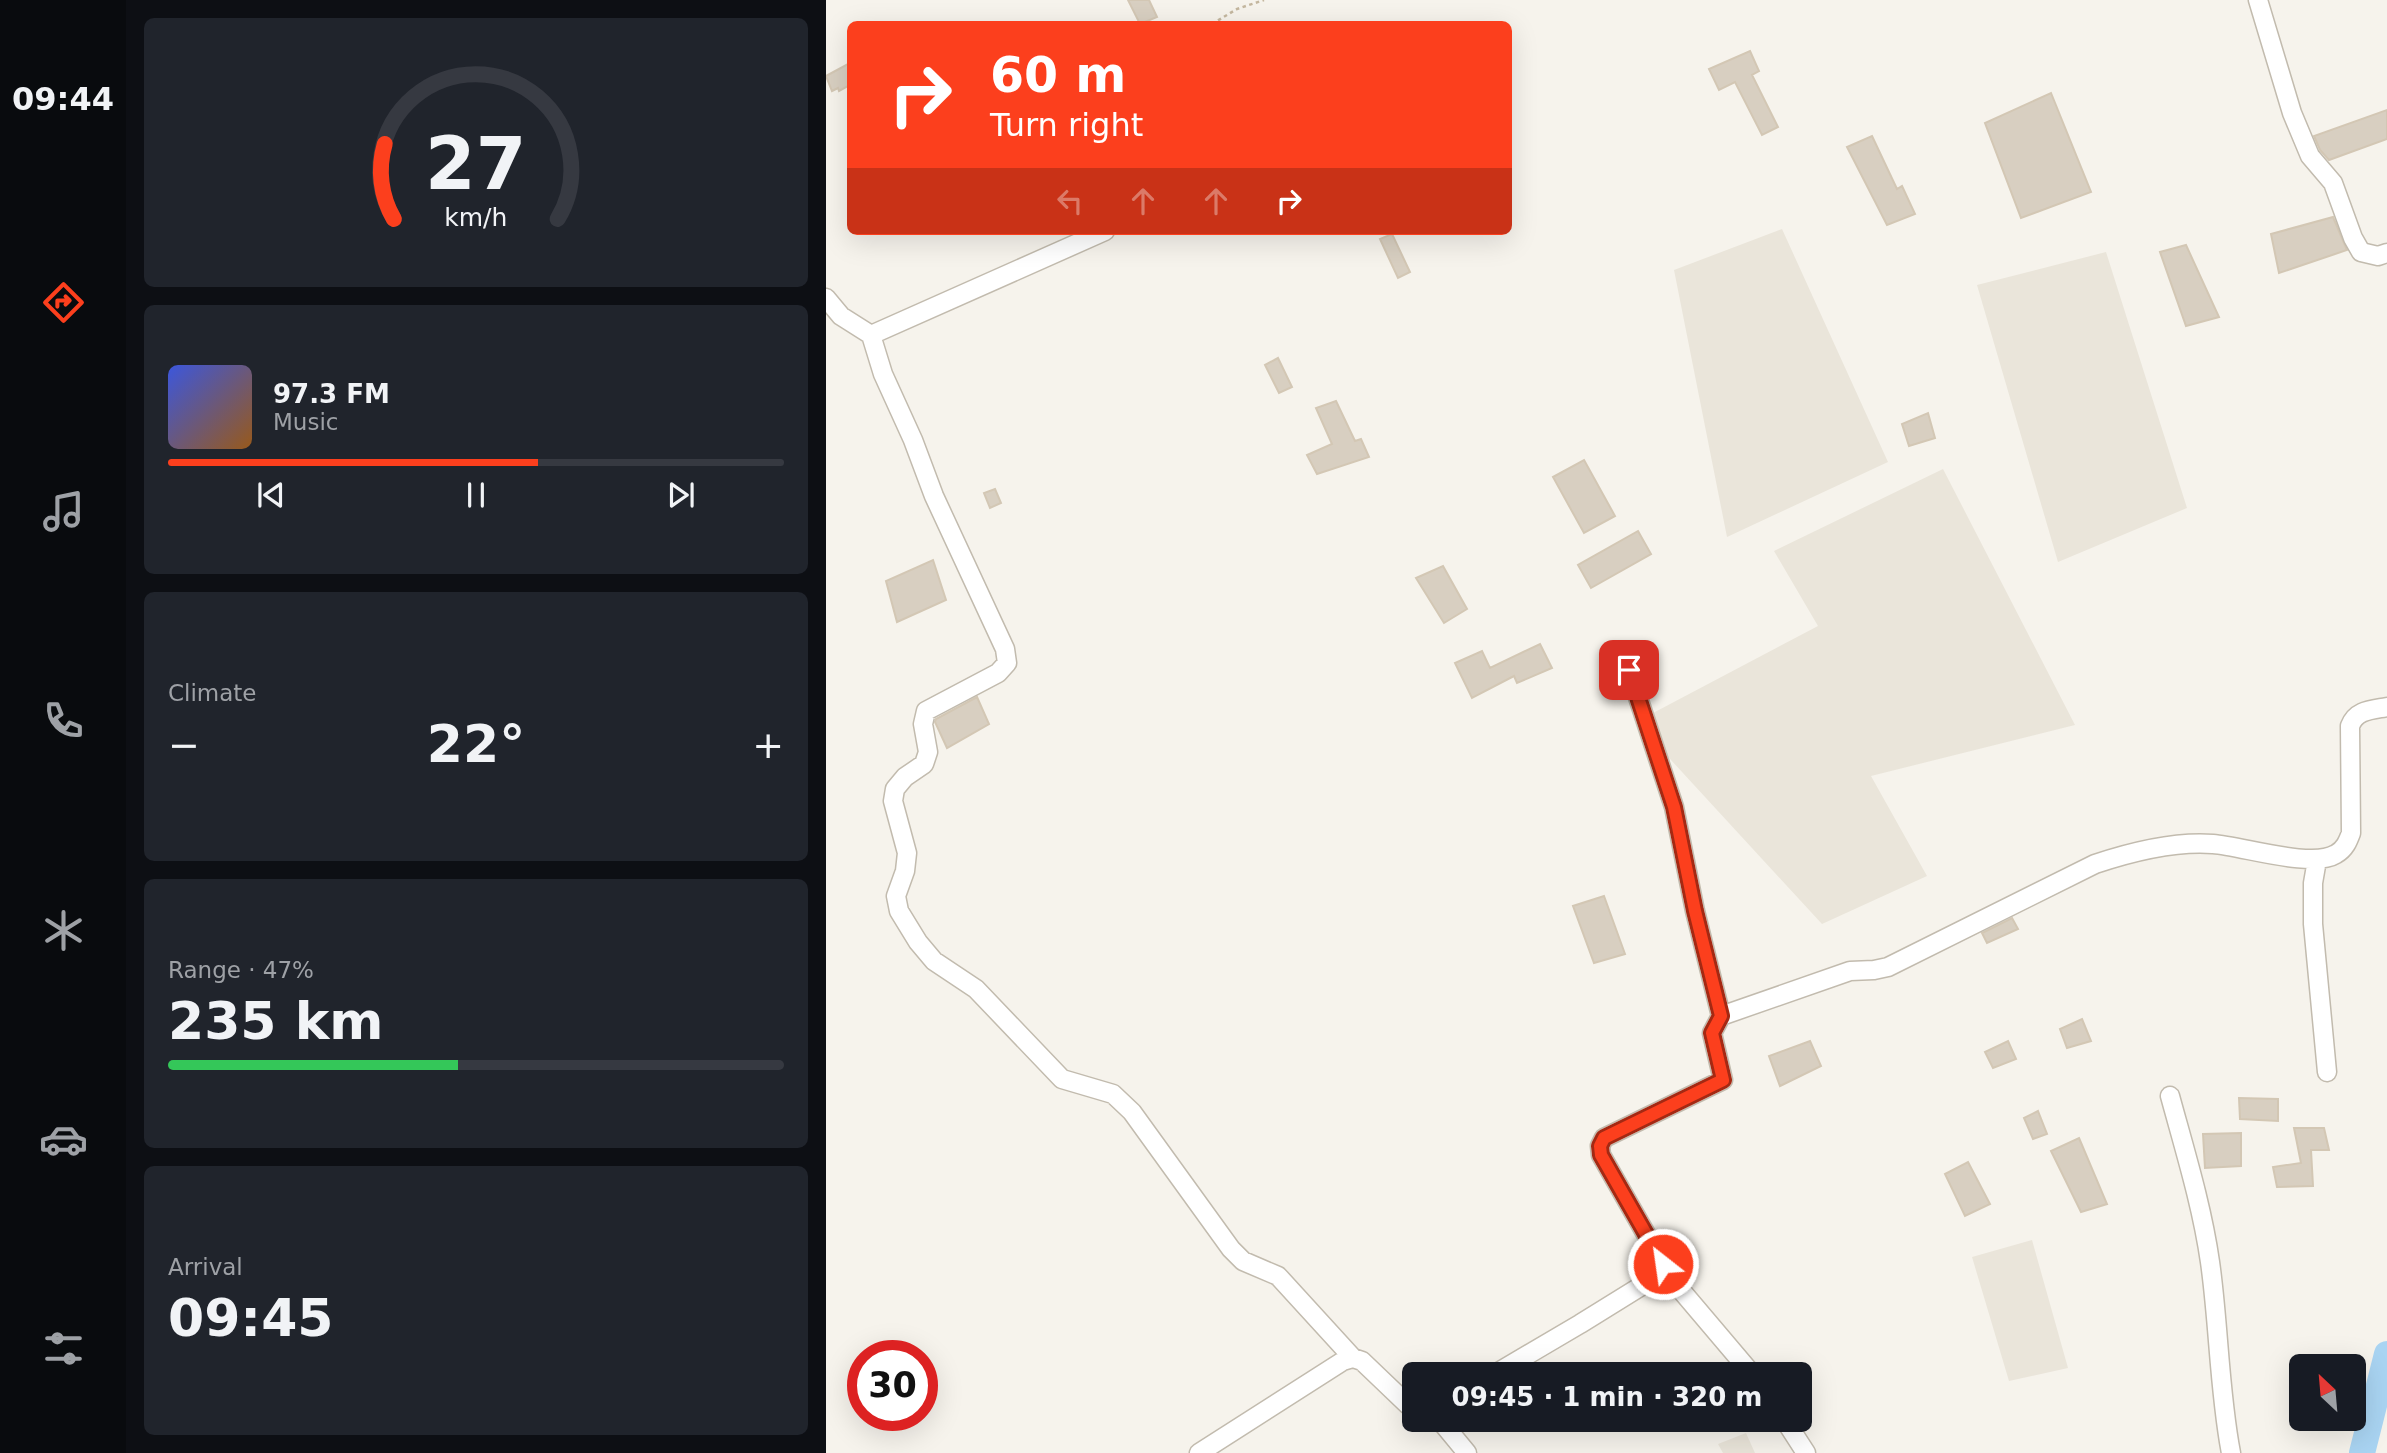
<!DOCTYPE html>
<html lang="en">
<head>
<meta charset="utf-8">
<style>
  body { margin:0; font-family:"DejaVu Sans",sans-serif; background:#20242c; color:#f1f3f6; height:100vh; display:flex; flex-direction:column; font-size:26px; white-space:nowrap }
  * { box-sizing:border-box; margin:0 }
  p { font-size:23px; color:#9ea1a6 }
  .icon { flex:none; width:38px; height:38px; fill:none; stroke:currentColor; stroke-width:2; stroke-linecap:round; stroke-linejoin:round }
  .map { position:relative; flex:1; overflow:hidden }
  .drawer { display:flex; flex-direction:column; gap:18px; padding:18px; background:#0d0f14; width:700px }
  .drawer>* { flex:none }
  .top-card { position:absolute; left:21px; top:21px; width:665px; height:214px; border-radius:10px; box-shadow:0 7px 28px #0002; background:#fc3f1d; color:#fff; overflow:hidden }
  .needle { width:46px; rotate:334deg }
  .fabs { position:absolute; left:1463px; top:1354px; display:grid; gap:14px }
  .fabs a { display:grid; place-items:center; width:77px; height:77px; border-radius:10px; background:#171b24; box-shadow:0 7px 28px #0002; font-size:35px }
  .speed { position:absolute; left:21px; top:1340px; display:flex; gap:14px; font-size:35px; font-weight:700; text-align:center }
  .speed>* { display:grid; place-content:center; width:91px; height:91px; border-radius:50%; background:#171b24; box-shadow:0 7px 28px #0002; line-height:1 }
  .speed .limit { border:10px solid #d22; background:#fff; color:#111 }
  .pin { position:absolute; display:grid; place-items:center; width:60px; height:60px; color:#fff; margin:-30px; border-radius:14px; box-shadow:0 4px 10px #0006 }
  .me { position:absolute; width:77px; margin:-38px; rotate:330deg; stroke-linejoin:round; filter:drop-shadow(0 0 5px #0008) }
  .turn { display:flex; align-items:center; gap:24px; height:147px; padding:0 28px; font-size:32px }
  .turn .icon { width:91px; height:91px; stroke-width:2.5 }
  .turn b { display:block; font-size:49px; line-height:60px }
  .lanes { display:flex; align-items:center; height:66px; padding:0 28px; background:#0003; justify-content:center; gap:35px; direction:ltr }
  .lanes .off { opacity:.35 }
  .big { font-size:52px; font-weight:800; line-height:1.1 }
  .drawer .widget { flex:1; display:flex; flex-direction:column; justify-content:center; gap:10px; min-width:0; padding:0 24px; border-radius:10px; background:#20242c }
  .drawer .dial { align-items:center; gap:0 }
  .dial svg { height:182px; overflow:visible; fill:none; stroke:#363941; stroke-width:7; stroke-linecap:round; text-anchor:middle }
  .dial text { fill:#f1f3f6; stroke:none }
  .song { display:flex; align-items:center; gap:21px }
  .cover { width:84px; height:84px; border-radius:10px; background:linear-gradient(135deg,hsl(230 70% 55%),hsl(30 70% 35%)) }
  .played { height:7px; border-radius:4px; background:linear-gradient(90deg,#fc3f1d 60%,#363941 60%) }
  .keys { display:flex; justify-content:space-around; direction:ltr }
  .heat { display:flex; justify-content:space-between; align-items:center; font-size:38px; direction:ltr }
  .charge { height:10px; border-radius:5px; background:linear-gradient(90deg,#34c759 47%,#363941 0) }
  .trip { position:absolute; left:576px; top:1362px; width:410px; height:70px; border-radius:10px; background:#171b24; box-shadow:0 7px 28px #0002; font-weight:800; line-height:70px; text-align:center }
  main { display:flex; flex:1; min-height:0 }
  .dock { display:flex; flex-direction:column; width:126px; justify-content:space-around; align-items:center; background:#090b0e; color:#9ea1a6 }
  .dock .icon { width:49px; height:49px }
  .dock .on { color:#fc3f1d }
  .dock b { font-size:32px; color:#f1f3f6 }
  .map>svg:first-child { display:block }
  .residential { fill:#eae5da }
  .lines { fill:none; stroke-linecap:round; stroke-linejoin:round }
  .river { stroke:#a9d4f2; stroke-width:26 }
  .building { fill:#d8cfc1; stroke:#d3c7b4; stroke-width:2 }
  .minor-casing { stroke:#c2bbae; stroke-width:21 }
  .path { stroke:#c4b79f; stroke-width:2.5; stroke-dasharray:3.5 3.5; stroke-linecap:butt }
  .minor { stroke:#fff; stroke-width:18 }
  .route-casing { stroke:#a42913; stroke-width:18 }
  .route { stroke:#fc3f1d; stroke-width:12 }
</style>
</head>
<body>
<main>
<nav class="dock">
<b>09:44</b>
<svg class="icon on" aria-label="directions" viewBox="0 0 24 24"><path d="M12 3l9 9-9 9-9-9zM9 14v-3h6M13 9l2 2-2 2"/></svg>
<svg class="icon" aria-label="music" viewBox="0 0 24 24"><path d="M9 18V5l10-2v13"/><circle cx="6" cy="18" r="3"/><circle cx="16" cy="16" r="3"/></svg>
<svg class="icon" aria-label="phone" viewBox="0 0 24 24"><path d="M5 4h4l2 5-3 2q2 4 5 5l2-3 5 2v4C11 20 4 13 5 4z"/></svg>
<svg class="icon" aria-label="climate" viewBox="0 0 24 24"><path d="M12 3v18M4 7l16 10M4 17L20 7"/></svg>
<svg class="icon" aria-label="car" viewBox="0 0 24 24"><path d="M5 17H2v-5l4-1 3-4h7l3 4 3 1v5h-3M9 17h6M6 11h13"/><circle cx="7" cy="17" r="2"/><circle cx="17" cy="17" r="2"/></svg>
<svg class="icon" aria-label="filters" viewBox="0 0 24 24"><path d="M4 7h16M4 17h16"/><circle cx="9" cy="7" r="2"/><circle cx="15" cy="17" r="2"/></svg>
</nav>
<section class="drawer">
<div class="widget dial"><svg viewBox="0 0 100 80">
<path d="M14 69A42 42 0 1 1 86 69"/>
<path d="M14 69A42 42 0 0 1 10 36" stroke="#fc3f1d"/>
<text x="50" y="56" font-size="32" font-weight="700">27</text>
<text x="50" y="72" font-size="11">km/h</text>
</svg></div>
<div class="widget">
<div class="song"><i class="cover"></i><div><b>97.3 FM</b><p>Music</p></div></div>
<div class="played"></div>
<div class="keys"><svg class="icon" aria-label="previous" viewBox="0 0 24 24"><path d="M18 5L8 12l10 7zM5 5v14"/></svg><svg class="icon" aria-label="pause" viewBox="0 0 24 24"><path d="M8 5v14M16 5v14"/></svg><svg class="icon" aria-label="next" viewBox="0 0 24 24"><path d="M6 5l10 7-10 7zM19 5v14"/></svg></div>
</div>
<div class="widget"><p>Climate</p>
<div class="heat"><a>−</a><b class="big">22°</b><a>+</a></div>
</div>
<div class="widget"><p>Range · 47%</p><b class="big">235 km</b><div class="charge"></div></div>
<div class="widget"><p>Arrival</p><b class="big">09:45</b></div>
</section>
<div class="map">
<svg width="1561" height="1453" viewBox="0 0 1561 1453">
  <rect width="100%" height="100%" fill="#f6f3ec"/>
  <path class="residential" d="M956,229L1062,462L901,537L848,270Z
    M1280,252L1361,508L1232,562L1151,285Z
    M1117,469L1249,725L1045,776L1101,876L996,924L810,722L992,626L948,551Z
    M1206,1240L1242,1368L1183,1381L1146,1257Z
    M920,1433L929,1453H897L892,1444Z"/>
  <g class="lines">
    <path class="river" d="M1536,1453L1561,1354"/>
  </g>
  <path class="building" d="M302,0H323L331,17L314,24Z
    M924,51L933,71L926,75L952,127L936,135L909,82L893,90L883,69Z
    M24,63V85L13,91L12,88L6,91L0,76Z
    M1225,93L1265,192L1195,218L1159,123Z
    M1561,110V139L1503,160L1494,150L1488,136Z
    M1046,136L1071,189L1076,186L1089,214L1061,225L1021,147Z
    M1507,217L1521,250L1453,273L1445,234Z
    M566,234L584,272L572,278L554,239Z
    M1360,245L1393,317L1360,326L1334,252Z
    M452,358L466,387L453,393L439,365Z
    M510,401L529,441L535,439L543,457L491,474L481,455L506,444L490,408Z
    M1102,413L1109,438L1083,446L1076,424Z
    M758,460L789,516L758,533L727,477Z
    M169,489L175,503L164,508L158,493Z
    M812,531L825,554L765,588L752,565Z
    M107,560L120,600L71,622L60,581Z
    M617,566L641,609L618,623L590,578Z
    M714,644L726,668L691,683L688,676L646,698L629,663L656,651L664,668Z
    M151,697L163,724L121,748L109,722L110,719Z
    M778,896L799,954L768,963L747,906Z
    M1186,918L1192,929L1161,943L1156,933Z
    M1256,1019L1265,1041L1241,1048L1234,1029Z
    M984,1041L995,1066L954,1086L943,1056Z
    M1182,1041L1190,1059L1167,1068L1159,1052Z
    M1413,1098L1452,1099V1121L1414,1119Z
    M1212,1111L1221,1134L1207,1139L1198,1118Z
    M1468,1128H1498L1503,1150H1485L1487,1186L1451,1187L1447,1167L1475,1163Z
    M1415,1133V1166L1379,1168L1377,1134Z
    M1253,1138L1281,1204L1255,1212L1225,1151Z
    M1142,1162L1164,1204L1139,1216L1119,1174Z"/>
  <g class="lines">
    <g class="minor-casing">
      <path id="minor" d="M1432,0L1466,113L1484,156L1507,183L1527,238L1535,252L1552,256L1561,253
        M0,298L15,316L45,335L279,231
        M45,335L57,374L87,440L108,496L179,649L181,663L172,673L100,711L97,724L102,752L98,764L79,777L69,789L67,801L81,853L79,871L70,896L73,911L92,942L108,961L150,989L236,1079L287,1094L306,1112L405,1249L417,1261L452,1276L527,1358
        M803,670L848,807L869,911L895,1016
        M1491,860L1487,883V924L1501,1072
        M1344,1096C1359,1151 1376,1206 1384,1262C1393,1325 1393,1391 1405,1453
        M837,1269L926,1374
        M669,1374L754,1324L833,1275L837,1269V1264L775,1155L774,1146L778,1138L897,1080L886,1033L895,1016L1024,971L1048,970L1062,967L1269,864C1305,852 1349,841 1387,844C1416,846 1486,869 1510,854C1519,849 1522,841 1525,833L1524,726C1530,710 1545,710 1561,707
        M613,1419L641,1453
        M958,1419L980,1453
        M373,1453L517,1361L527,1358L536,1361L582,1405L588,1406"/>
    </g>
    <path class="path" d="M386,24L411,9L438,0"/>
    <use href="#minor" class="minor"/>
  </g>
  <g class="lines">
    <g class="route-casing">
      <path id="route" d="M803,670L848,807L869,911L895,1016L886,1033L897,1080L778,1138L774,1146L775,1155L837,1264"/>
    </g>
    <use href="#route" class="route"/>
  </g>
</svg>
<div class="fabs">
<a><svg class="needle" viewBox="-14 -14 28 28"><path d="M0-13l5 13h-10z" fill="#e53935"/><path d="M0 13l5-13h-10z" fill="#9ea1a6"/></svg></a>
</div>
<div class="speed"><div class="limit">30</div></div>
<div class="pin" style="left:803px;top:670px;background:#d93025"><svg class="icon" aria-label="arrive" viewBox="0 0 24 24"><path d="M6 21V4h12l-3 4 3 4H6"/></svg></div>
<svg class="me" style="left:837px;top:1264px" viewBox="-20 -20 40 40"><circle r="17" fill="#fc3f1d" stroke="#fff" stroke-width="3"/><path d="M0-11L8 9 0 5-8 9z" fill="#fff"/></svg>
<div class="trip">09:45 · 1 min · 320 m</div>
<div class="top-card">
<div class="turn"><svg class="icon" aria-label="right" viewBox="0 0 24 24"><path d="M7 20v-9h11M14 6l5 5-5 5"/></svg><div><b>60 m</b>Turn right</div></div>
<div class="lanes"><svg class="icon off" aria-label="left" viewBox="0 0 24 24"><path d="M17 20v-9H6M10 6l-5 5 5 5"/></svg><svg class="icon off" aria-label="ahead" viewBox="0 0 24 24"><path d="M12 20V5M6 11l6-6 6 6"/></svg><svg class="icon off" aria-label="ahead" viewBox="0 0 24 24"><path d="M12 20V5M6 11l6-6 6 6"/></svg><svg class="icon" aria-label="right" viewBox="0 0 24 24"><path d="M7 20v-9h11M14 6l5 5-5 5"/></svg></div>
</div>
</div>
</main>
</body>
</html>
